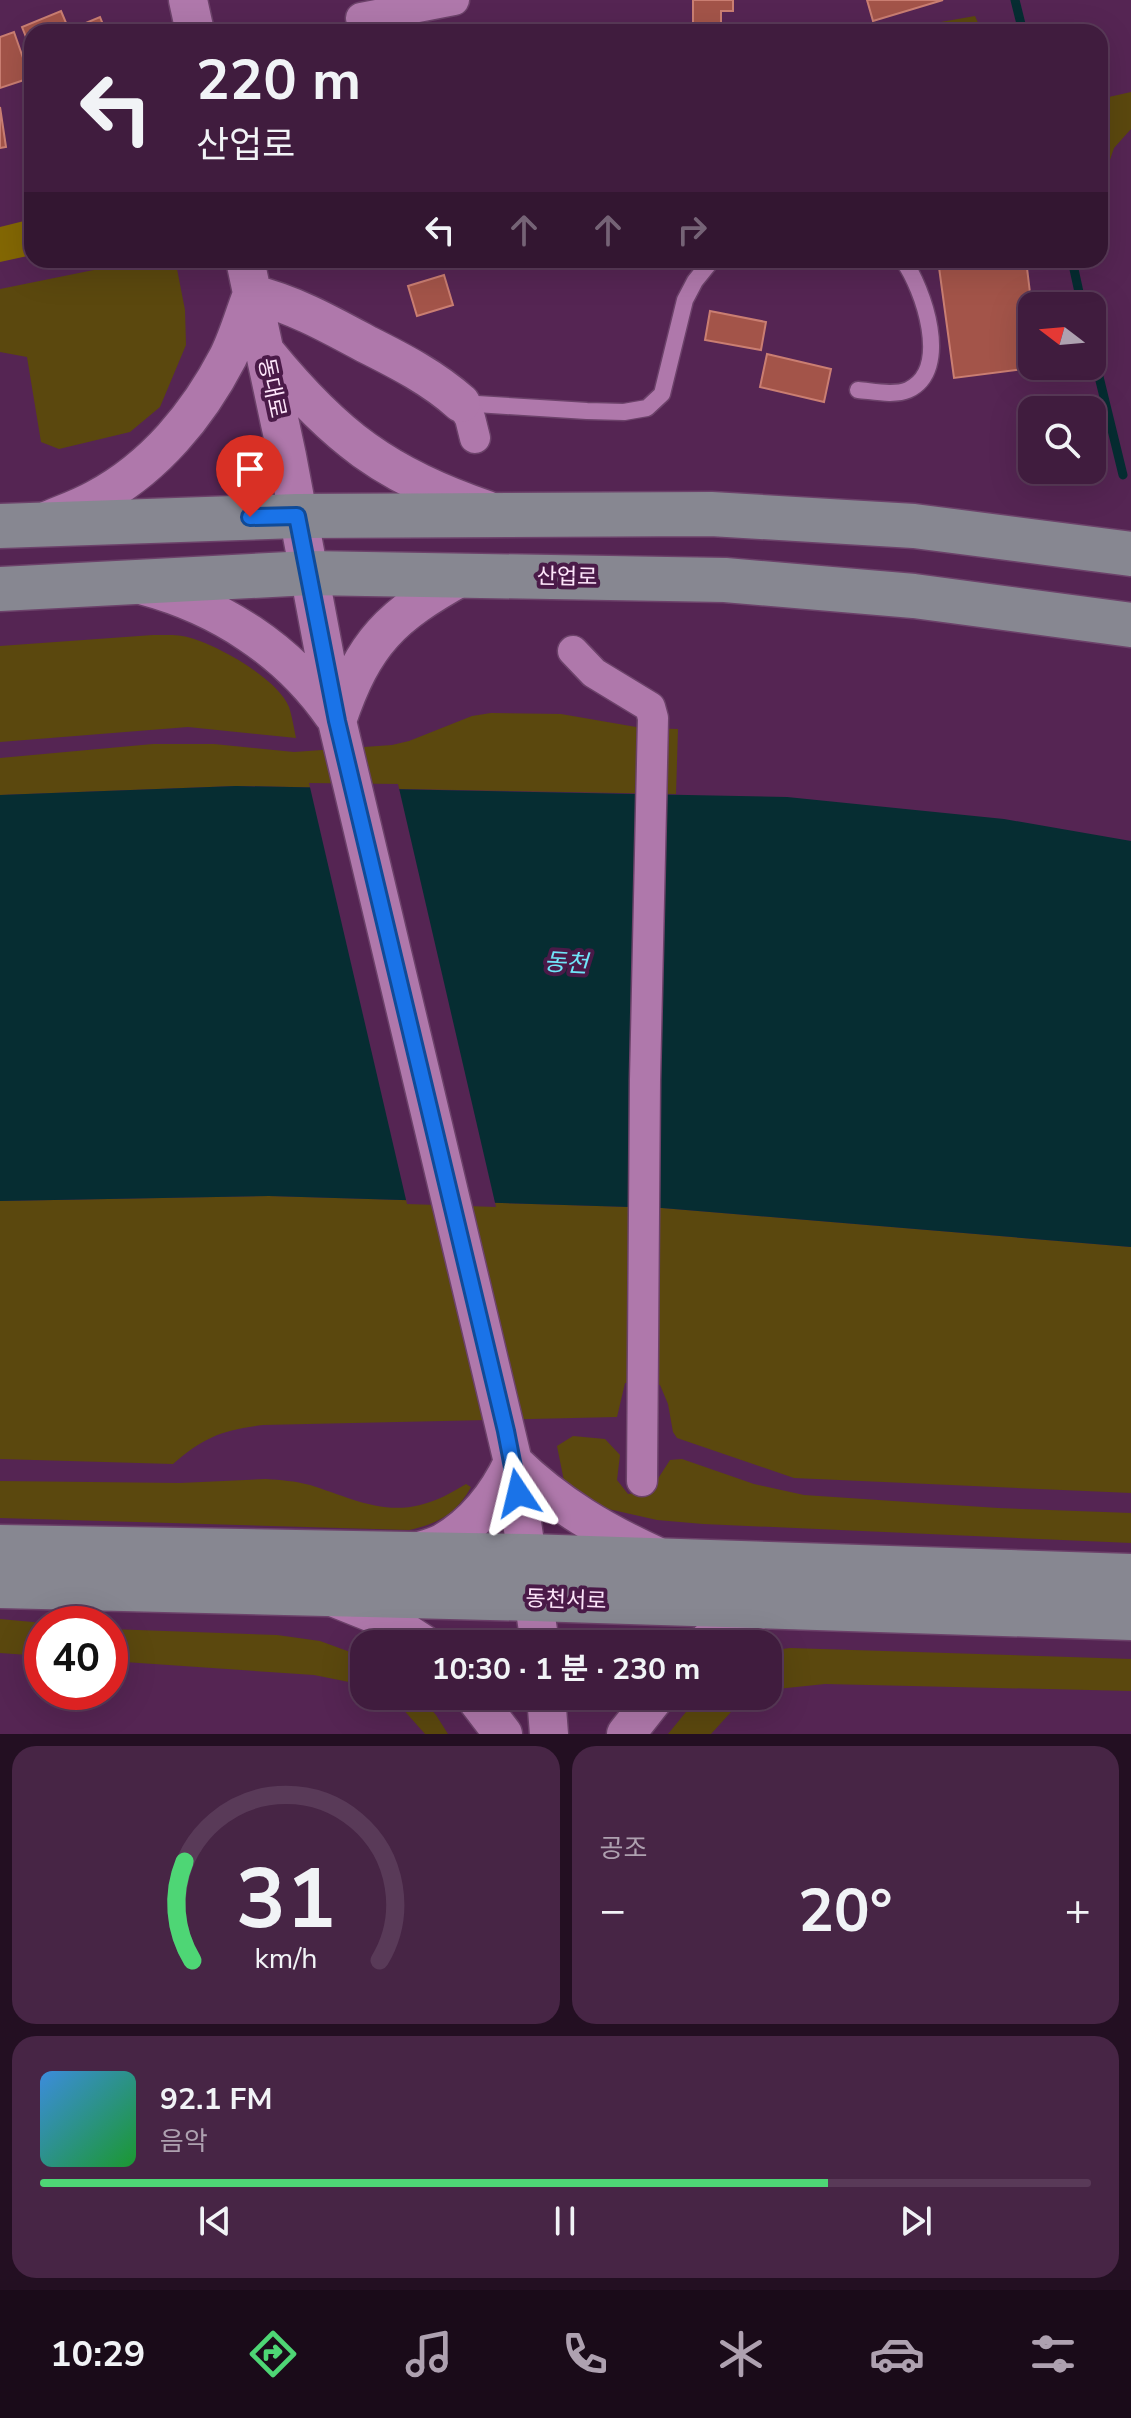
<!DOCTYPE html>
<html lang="ko">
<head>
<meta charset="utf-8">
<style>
  body { margin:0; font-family:"Nunito Sans","Noto Sans KR",sans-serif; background:#472545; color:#f1f3f6; height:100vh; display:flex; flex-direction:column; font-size:30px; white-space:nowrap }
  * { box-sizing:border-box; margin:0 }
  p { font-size:26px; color:#aea1b0 }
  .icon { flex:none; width:44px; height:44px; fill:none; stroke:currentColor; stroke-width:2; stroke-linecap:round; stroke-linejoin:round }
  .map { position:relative; height:1734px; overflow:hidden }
  .panel { display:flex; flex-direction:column; gap:12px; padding:12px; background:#230f22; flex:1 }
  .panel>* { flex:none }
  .banner { position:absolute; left:24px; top:24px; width:1084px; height:244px; border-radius:24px; box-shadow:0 8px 32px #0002,0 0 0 2px #593a58; background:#401c3e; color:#f1f3f6; overflow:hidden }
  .needle { width:52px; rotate:286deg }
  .tools { position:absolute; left:1018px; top:292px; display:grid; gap:16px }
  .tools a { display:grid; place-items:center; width:88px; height:88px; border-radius:16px; background:#401c3e; box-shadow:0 8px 32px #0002,0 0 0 2px #593a58; font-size:40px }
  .speed { position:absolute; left:24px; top:1606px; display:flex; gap:16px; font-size:40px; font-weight:700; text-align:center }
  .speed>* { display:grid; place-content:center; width:104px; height:104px; border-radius:50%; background:#401c3e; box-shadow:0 8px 32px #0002,0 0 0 2px #593a58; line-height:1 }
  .speed .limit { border:12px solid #d22; background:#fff; color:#111 }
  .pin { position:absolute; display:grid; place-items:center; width:68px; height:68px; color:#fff; margin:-82px -34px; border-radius:50% 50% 50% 0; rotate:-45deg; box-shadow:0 0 8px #0007 }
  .pin .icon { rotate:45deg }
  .me { position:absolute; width:88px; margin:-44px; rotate:350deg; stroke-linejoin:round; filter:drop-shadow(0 0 6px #0008) }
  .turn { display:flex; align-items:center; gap:28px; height:168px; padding:0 40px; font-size:36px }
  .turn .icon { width:104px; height:104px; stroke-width:2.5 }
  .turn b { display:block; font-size:56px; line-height:68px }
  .lanes { display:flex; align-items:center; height:76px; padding:0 40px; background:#0003; justify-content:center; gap:40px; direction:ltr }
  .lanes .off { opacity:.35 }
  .big { font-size:60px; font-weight:700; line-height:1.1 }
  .panel .widget { flex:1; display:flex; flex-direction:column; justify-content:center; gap:12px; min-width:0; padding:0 28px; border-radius:24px; background:#472545 }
  .panel .dial { align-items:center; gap:0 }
  .dial svg { height:208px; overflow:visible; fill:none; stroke:#593a58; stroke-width:7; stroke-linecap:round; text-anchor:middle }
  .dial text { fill:#f1f3f6; stroke:none }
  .song { display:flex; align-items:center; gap:24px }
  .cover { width:96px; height:96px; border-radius:12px; background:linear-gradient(135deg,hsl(210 70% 55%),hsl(130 70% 35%)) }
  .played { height:8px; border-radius:4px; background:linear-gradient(90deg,#4ed675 75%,#593a58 75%) }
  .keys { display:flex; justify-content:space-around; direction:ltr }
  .heat { display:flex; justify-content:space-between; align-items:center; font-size:44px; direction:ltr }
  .panel .tiles { flex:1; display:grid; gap:12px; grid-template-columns:1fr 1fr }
  .widget:last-child { grid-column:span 2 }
  .trip { position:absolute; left:350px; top:1630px; width:432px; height:80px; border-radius:24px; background:#401c3e; box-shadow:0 8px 32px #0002,0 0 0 2px #593a58; font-weight:700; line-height:80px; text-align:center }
  .tabs { display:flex; height:128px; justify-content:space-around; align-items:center; background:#1a0b19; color:#aea1b0 }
  .tabs .icon { width:56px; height:56px }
  .tabs .on { color:#4ed675 }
  .tabs b { font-size:36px; color:#f1f3f6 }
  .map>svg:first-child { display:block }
  .green { fill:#5b480e }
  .forest { fill:#836704 }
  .water { fill:#062d32 }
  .pier { fill:#552553 }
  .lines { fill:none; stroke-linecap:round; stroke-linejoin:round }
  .stream { stroke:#062d32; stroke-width:9 }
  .building { fill:#a35449; stroke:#ca7e72; stroke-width:2 }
  .service-casing { stroke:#6c426a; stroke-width:19 }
  .minor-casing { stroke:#6c426a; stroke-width:33 }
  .tertiary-casing { stroke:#6c426a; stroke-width:41 }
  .secondary-casing { stroke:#6c426a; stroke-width:47 }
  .service { stroke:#af78ab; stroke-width:16 }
  .minor { stroke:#af78ab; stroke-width:30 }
  .tertiary { stroke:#af78ab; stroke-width:38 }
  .secondary { stroke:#878791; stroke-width:44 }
  .route-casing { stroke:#114b97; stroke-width:20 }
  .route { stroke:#1a73e8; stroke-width:14 }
  .labels { text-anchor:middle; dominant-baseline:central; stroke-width:8; stroke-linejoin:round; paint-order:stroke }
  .street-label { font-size:22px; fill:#fde5fa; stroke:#4a1a48 }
  .water-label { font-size:24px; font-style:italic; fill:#70e6f9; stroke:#4a1a48 }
</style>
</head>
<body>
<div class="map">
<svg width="1131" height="1734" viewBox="0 0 1131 1734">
  <rect width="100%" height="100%" fill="#552553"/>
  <path class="green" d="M975,16L982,32H885L895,30Z
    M1131,92V129L1114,148L1100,189V99Z
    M143,260H152L177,269L185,310L186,345L160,407L130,432L59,449L41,442L27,357L0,352V289Z
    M153,635C165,635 180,634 191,638C219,646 278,679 289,707C292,716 294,728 296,738L188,727L0,742V646Z
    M491,713L561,714L642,728L678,729L676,794L236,786L0,795V758L153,744H214L294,752L392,745L409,741L472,716Z
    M269,1196L662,1208L1131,1247V1493L794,1478L677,1438L673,1432L668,1404L660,1385L625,1383L617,1417L263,1425C222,1430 204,1437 173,1464L0,1459V1201Z
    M573,1436L605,1439L620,1455L617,1480L628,1494L650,1491L670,1460L682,1459L754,1484L804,1495L998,1508L1131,1513V1543L703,1524L657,1520L595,1506L565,1486L557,1446Z
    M266,1479C281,1480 295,1481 310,1485C346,1496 381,1515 420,1505C437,1501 451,1493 466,1484L471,1487C457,1513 438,1524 409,1530L0,1518V1481L180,1483Z
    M0,1619L55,1624H42V1656L0,1653Z
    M110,1629L277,1635L320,1641L364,1657V1685L314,1675L110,1661Z
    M790,1648L1131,1659V1691L825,1684L777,1689L768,1694V1651Z
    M385,1696H419L436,1715L448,1734H425L401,1707Z
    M699,1696H763L731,1712L711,1734H668Z"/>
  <path class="forest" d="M32,219V255L0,262V227Z"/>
  <path class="water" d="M236,786L787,797L1004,819L1131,841V1247L662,1208L269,1196L0,1201V795Z"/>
  <path class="pier" d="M309,783L398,784L496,1207L407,1204Z"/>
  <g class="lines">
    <path class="stream" d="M1015,0L1023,32
      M1072,260L1082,306
      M1092,348L1123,475"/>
  </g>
  <path class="building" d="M693,0H733V11H721V32H693Z
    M867,0H943L873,21Z
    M61,11L69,30L100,17L106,32H32V52L22,27Z
    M14,32L30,78L0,88V37Z
    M0,107L6,147L0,148Z
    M938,260H1026L1032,309V366L1040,367L954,378Z
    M444,275L453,305L417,316L408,286Z
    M710,311L766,322L761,350L705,340Z
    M767,354L831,369L824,402L760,387Z"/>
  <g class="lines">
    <g class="service-casing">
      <path id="service" d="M858,390C872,391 894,396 908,390C952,370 923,288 903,260
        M461,403L587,411L624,412L647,408L662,394L685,300L695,281L712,260"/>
    </g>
    <g class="minor-casing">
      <path id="minor" d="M361,18L454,0
        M461,403L470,418L475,438
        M573,651L594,673L650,707L653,718L645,1080L642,1481"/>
    </g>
    <g class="tertiary-casing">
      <path id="tertiary" d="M188,0L195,32
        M245,260L287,456L337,721L513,1462L540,1644
        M267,354C334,436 386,476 487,510
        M46,521C62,514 80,508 96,499C154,468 198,415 228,357C238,337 244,315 252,294C293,304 329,324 366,344C400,361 433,378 461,403
        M144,586C219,606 288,650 333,715
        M337,721C364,641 391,616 463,576
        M513,1462C557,1505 605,1533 661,1558
        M409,1554C420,1550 434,1548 444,1542C476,1523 498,1494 513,1462
        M335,1598L380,1616L423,1644
        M705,1644L720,1631L764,1607
        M474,1696L503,1734
        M546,1696L549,1734
        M626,1734L656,1696"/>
    </g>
    <g class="secondary-casing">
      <path id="secondary" d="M0,526L297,516L711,514L914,526L1131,554
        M0,589L309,573L725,580L914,596L1131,625
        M0,1547L528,1556L1131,1576
        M0,1586L534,1599L1131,1618"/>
    </g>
    <use href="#service" class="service"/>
    <use href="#minor" class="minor"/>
    <use href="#tertiary" class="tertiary"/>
    <use href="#secondary" class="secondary"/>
  </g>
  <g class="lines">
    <g class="route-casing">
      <path id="route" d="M250,517L297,516L337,721L506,1431L518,1493"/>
    </g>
    <use href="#route" class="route"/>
  </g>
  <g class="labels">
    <g class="street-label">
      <text transform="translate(272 388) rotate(78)">동대로</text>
      <text transform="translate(567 577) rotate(1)">산업로</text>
      <text transform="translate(566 1600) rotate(2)">동천서로</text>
    </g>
    <g class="water-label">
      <text transform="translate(566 963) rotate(3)">동천</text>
    </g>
  </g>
</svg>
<div class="tools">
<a><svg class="needle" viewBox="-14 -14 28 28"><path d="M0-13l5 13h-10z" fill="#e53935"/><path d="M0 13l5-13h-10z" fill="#aea1b0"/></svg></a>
<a><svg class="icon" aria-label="search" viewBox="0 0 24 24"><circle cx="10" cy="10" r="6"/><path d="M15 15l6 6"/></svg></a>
</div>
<div class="speed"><div class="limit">40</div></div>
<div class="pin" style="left:250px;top:517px;background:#d93025"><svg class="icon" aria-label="arrive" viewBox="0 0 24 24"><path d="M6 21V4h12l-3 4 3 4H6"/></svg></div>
<svg class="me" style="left:518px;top:1493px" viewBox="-20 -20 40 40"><path d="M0-17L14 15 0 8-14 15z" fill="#1a73e8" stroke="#fff" stroke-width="4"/></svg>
<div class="trip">10:30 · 1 분 · 230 m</div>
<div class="banner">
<div class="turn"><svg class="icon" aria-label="left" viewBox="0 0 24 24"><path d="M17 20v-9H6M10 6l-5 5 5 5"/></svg><div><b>220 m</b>산업로</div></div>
<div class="lanes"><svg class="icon" aria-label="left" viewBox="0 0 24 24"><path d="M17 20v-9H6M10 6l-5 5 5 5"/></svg><svg class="icon off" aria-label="ahead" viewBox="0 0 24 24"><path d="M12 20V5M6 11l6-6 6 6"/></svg><svg class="icon off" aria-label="ahead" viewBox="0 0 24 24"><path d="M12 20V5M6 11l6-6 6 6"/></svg><svg class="icon off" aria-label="right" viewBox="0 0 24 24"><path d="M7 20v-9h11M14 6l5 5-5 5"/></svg></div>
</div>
</div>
<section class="panel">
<div class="tiles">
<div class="widget dial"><svg viewBox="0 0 100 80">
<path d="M14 69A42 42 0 1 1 86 69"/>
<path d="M14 69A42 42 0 0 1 11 31" stroke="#4ed675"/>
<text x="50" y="56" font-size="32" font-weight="700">31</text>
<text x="50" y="72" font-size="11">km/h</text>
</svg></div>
<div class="widget"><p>공조</p>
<div class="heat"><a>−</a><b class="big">20°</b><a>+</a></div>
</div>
<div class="widget">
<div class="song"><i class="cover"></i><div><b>92.1 FM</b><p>음악</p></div></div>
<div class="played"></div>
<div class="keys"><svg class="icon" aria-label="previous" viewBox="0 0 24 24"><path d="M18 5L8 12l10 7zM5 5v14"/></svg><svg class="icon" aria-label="pause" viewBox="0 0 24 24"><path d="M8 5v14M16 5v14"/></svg><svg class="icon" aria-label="next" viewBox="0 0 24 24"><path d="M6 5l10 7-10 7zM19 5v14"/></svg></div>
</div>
</div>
</section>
<nav class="tabs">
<b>10:29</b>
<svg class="icon on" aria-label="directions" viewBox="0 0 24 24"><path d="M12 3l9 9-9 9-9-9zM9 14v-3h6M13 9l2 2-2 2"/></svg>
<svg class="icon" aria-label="music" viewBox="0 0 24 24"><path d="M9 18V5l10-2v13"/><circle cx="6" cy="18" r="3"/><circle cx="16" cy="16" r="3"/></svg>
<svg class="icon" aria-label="phone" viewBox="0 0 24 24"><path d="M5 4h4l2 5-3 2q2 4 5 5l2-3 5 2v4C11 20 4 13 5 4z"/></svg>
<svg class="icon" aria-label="climate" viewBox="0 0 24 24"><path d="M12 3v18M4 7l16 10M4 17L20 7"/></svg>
<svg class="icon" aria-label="car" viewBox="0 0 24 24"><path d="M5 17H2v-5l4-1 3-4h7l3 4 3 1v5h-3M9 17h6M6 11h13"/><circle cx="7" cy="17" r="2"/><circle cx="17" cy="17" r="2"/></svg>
<svg class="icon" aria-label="filters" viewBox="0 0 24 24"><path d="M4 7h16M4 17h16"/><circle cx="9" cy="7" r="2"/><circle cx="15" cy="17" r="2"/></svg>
</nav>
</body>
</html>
